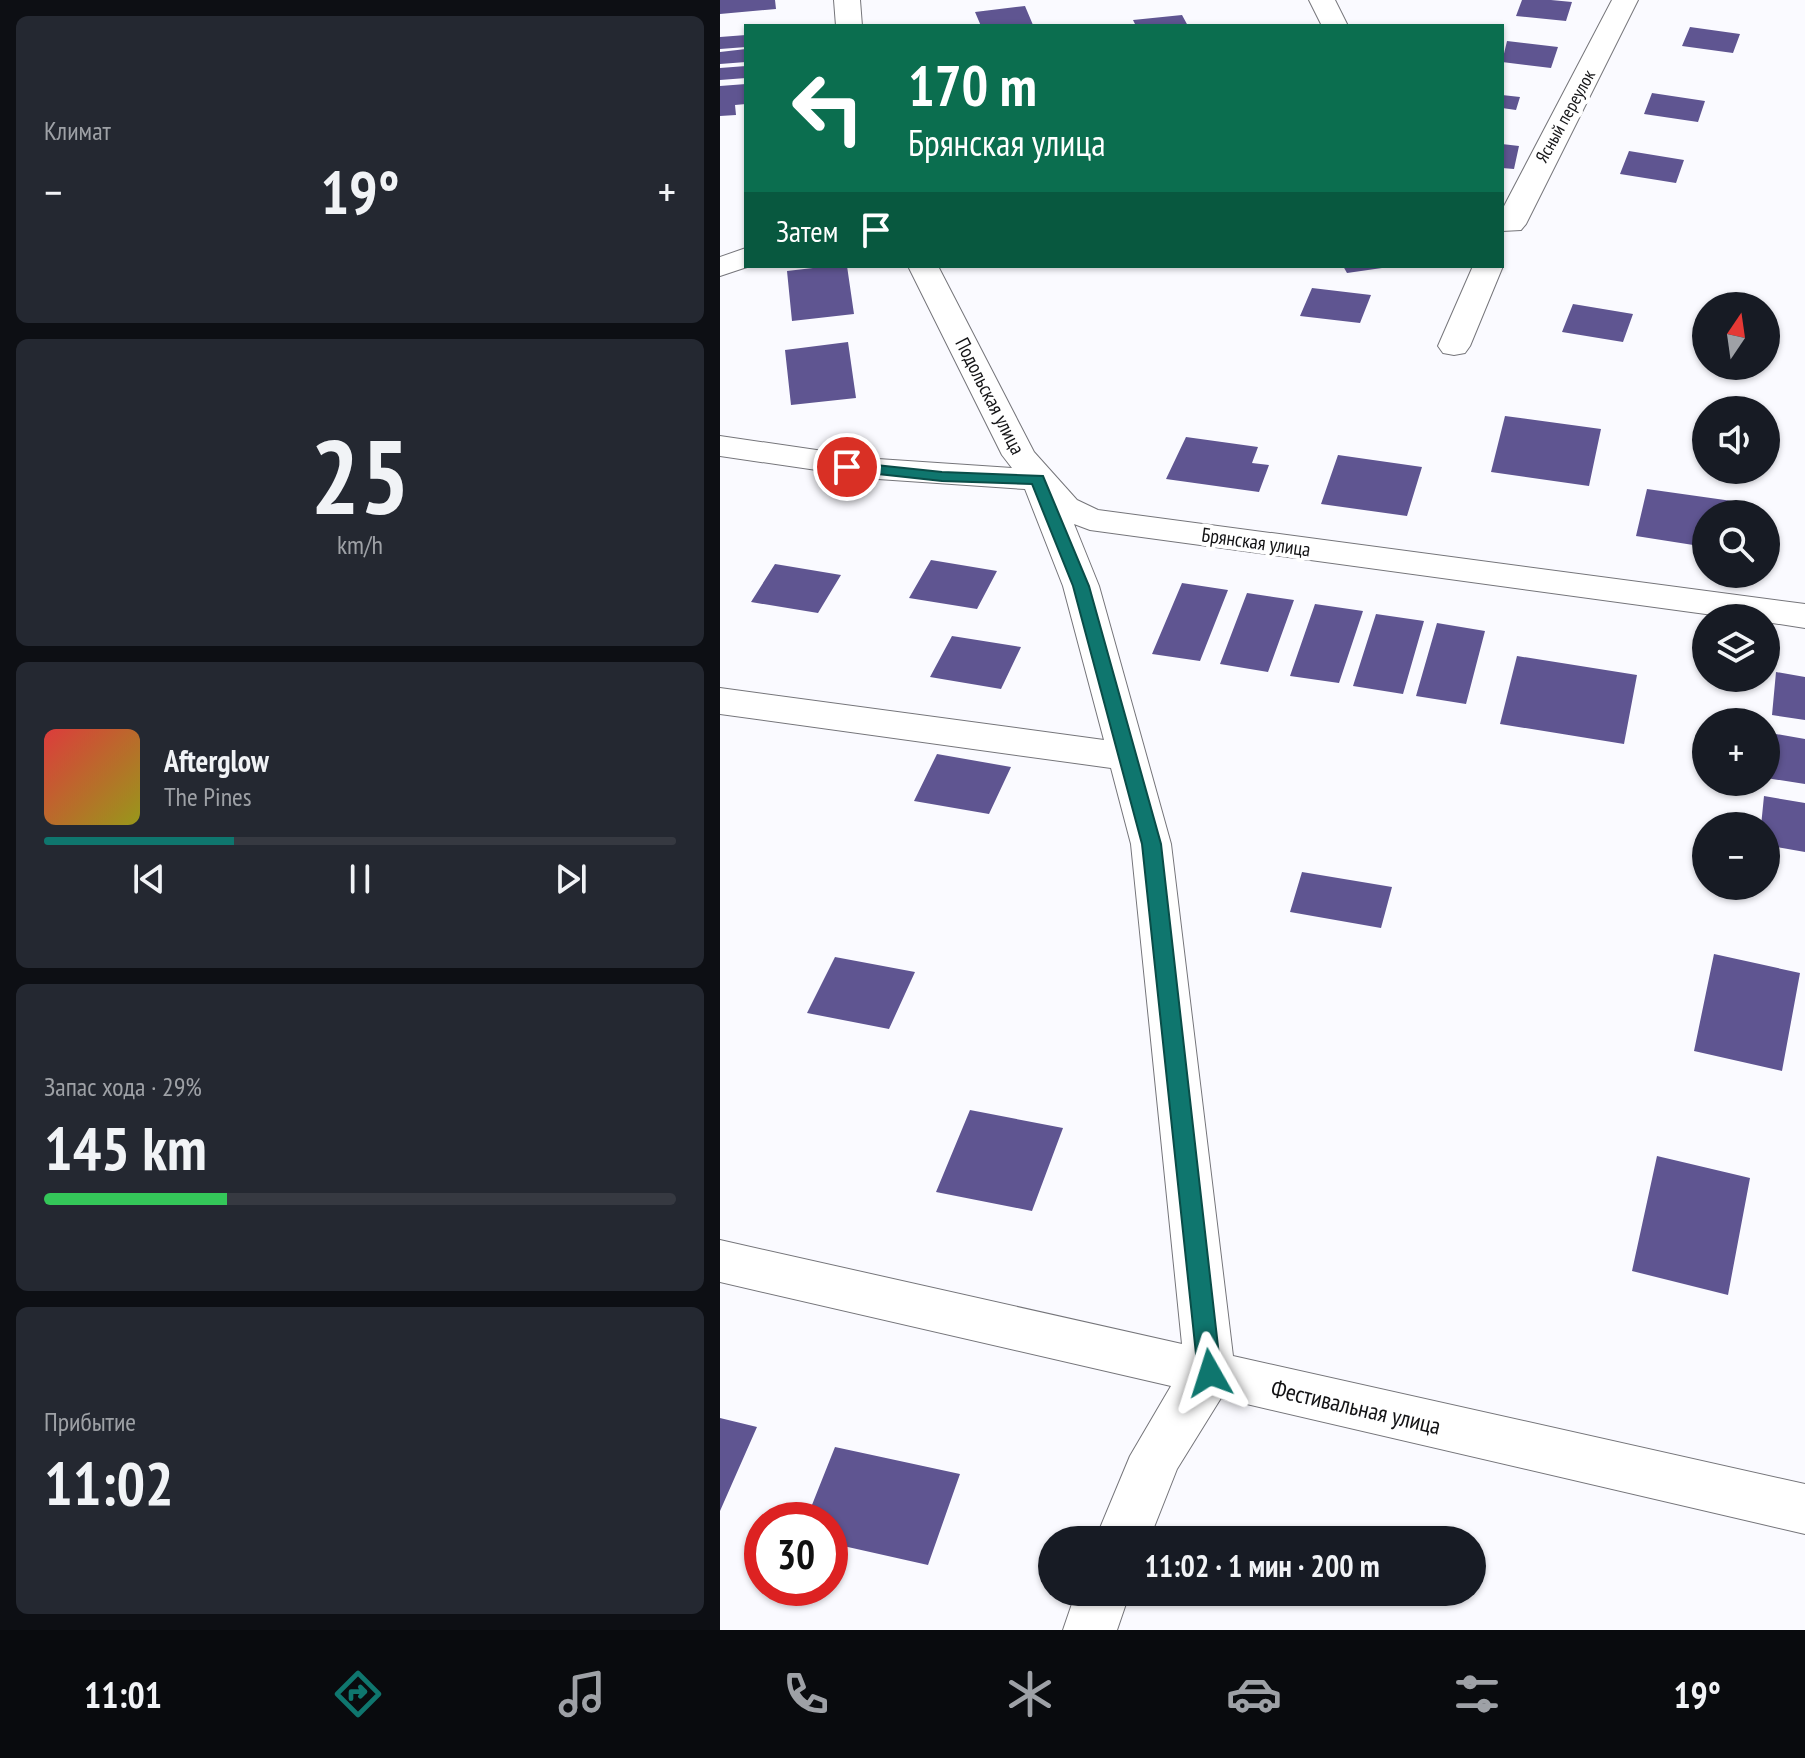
<!DOCTYPE html>
<html lang="ru">
<head>
<meta charset="utf-8">
<style>
  body { margin:0; font-family:"PT Sans Narrow",sans-serif; background:#242831; color:#f1f3f6; height:100vh; display:flex; flex-direction:column; font-size:30px; white-space:nowrap }
  * { box-sizing:border-box; margin:0 }
  p { font-size:26px; color:#9ea1a6 }
  .icon { flex:none; width:44px; height:44px; fill:none; stroke:currentColor; stroke-width:2; stroke-linecap:round; stroke-linejoin:round }
  .map { position:relative; flex:1; overflow:hidden }
  .drawer { display:flex; flex-direction:column; gap:16px; padding:16px; background:#0d0f14; width:720px }
  .drawer>* { flex:none }
  .banner { position:absolute; left:24px; top:24px; width:760px; height:244px; border-radius:0px; box-shadow:0 2px 6px #0004; background:#0b6e4f; color:#fff; overflow:hidden }
  .needle { width:52px; rotate:13deg }
  .tools { position:absolute; left:972px; top:292px; display:grid; gap:16px }
  .tools a { display:grid; place-items:center; width:88px; height:88px; border-radius:50%; background:#171b24; box-shadow:0 2px 6px #0004; font-size:40px }
  .speed { position:absolute; left:24px; top:1502px; display:flex; gap:16px; font-size:40px; font-weight:700; text-align:center }
  .speed>* { display:grid; place-content:center; width:104px; height:104px; border-radius:50%; background:#171b24; box-shadow:0 2px 6px #0004; line-height:1 }
  .speed .limit { border:12px solid #d22; background:#fff; color:#111 }
  .pin { position:absolute; display:grid; place-items:center; width:68px; height:68px; color:#fff; margin:-34px; border:4px solid #fff; border-radius:50%; box-shadow:0 2px 8px #0007 }
  .me { position:absolute; width:88px; margin:-44px; rotate:354deg; stroke-linejoin:round; filter:drop-shadow(0 0 6px #0008) }
  .turn { display:flex; align-items:center; gap:28px; height:168px; padding:0 32px; font-size:36px }
  .turn .icon { width:104px; height:104px; stroke-width:2.5 }
  .turn b { display:block; font-size:56px; line-height:68px }
  .then { display:flex; align-items:center; height:76px; padding:0 32px; background:#0003; gap:16px; font-size:30px }
  .big { font-size:60px; font-weight:800; line-height:1.1 }
  .drawer .tile { flex:1; display:flex; flex-direction:column; justify-content:center; gap:12px; min-width:0; padding:0 28px; border-radius:12px; background:#242831 }
  .drawer .dial { align-items:center; gap:0 }
  .dial b { font-size:104px; line-height:1 }
  .song { display:flex; align-items:center; gap:24px }
  .cover { width:96px; height:96px; border-radius:12px; background:linear-gradient(135deg,hsl(0 70% 55%),hsl(60 70% 35%)) }
  .played { height:8px; border-radius:4px; background:linear-gradient(90deg,#0f766e 30%,#363941 30%) }
  .keys { display:flex; justify-content:space-around; direction:ltr }
  .heat { display:flex; justify-content:space-between; align-items:center; font-size:44px; direction:ltr }
  .charge { height:12px; border-radius:6px; background:linear-gradient(90deg,#34c759 29%,#363941 0) }
  .trip { position:absolute; left:318px; top:1526px; width:448px; height:80px; border-radius:40px; background:#171b24; box-shadow:0 2px 6px #0004; font-weight:800; line-height:80px; text-align:center }
  .tab-bar { display:flex; height:128px; justify-content:space-around; align-items:center; background:#090b0e; color:#9ea1a6 }
  .tab-bar .icon { width:56px; height:56px }
  .tab-bar .selected { color:#0f766e }
  .tab-bar b { font-size:36px; color:#f1f3f6 }
  main { display:flex; flex:1; min-height:0 }
  .map>svg:first-child { display:block }
  .building { fill:#5f5591 }
  .lines { fill:none; stroke-linecap:round; stroke-linejoin:round }
  .street-casing { stroke:#75757a; stroke-width:2 }
  .street { fill:#fff; fill-rule:evenodd }
  .route { fill:#0f766e; stroke:#0a4d48; stroke-width:2 }
  .labels { text-anchor:middle; dominant-baseline:central; stroke-width:8; stroke-linejoin:round; paint-order:stroke }
  .far-street-label { font-size:18px; fill:#141416; stroke:#fff }
  .street-label { font-size:20px; fill:#141416; stroke:#fff }
  .near-street-label { font-size:24px; fill:#141416; stroke:#fff }
</style>
</head>
<body>
<main>
<section class="drawer">
<div class="tile"><p>Климат</p>
<div class="heat"><a>−</a><b class="big">19°</b><a>+</a></div>
</div>
<div class="tile dial"><b>25</b><p>km/h</p></div>
<div class="tile">
<div class="song"><i class="cover"></i><div><b>Afterglow</b><p>The Pines</p></div></div>
<div class="played"></div>
<div class="keys"><svg class="icon" aria-label="previous" viewBox="0 0 24 24"><path d="M18 5L8 12l10 7zM5 5v14"/></svg><svg class="icon" aria-label="pause" viewBox="0 0 24 24"><path d="M8 5v14M16 5v14"/></svg><svg class="icon" aria-label="next" viewBox="0 0 24 24"><path d="M6 5l10 7-10 7zM19 5v14"/></svg></div>
</div>
<div class="tile"><p>Запас хода · 29%</p><b class="big">145 km</b><div class="charge"></div></div>
<div class="tile"><p>Прибытие</p><b class="big">11:02</b></div>
</section>
<div class="map">
<svg width="1085" height="1630" viewBox="0 0 1085 1630">
  <rect width="100%" height="100%" fill="#fafaff"/>
  <path class="building" d="M0,0H55L56,9L0,14Z
    M802,0H831L852,2L846,21L796,16Z
    M305,6L313,25L261,26L255,12Z
    M462,15L468,26H416L413,20Z
    M970,27L1020,34L1013,53L962,46Z
    M26,35V47L0,49V37Z
    M787,41L838,47L831,68L782,62Z
    M26,49V62L0,64V52Z
    M26,66V78L0,80V68Z
    M26,84V104L15,105L16,115L0,116V86Z
    M932,93L985,101L978,122L924,114Z
    M782,95L800,97L796,110L782,108Z
    M782,144L799,146L794,169L782,168Z
    M909,151L964,160L956,183L900,174Z
    M110,266H127L134,314L72,321L67,271Z
    M623,266H662V268L627,273Z
    M592,288L651,295L640,323L580,316Z
    M853,304L913,314L903,342L842,332Z
    M128,342L136,398L71,405L65,350Z
    M785,416L881,429L869,486L771,472Z
    M466,437L538,447L532,463L549,465L539,492L446,479Z
    M618,455L702,467L687,516L601,504Z
    M927,489L1012,501L1010,514H986V547L916,536Z
    M211,560L277,571L257,609L189,598Z
    M55,564L121,575L98,613L31,602Z
    M462,583L508,590L480,661L432,654Z
    M527,593L574,600L548,672L500,664Z
    M595,604L643,611L619,683L570,676Z
    M656,614L704,621L683,694L633,686Z
    M717,623L765,631L746,704L696,696Z
    M232,636L301,647L281,689L210,677Z
    M797,656L917,675L904,744L780,724Z
    M1056,672L1085,677V720L1052,715Z
    M1050,733L1085,739V784L1046,778Z
    M217,754L291,767L269,814L194,801Z
    M1044,796L1085,803V852L1046,845V826H1041Z
    M582,872L672,887L661,928L570,912Z
    M994,954L1080,973L1062,1071L974,1051Z
    M115,957L195,972L169,1029L87,1013Z
    M250,1110L343,1128L312,1211L216,1192Z
    M937,1156L1030,1178L1008,1295L912,1271Z
    M0,1418L37,1427L0,1511Z
    M115,1447L240,1474L208,1565L110,1543V1520H86Z"/>
  <g class="lines">
    <g class="street-casing">
      <path id="street" d="M114,0H140L142,26H116Z
        M589,0H615L628,26H602Z
        M892,0H918L806,224L801,230L782,231V210Z
        M26,248V266H30L0,276V257Z
        M782,265L783,266L750,346L745,353L734,355L723,353L718,346L753,266Z
        M188,266H218L314,452L357,500L378,510L1085,604V628L1046,622V618H1015L370,530L354,524L379,586L451,844L513,1356L1085,1484V1534L501,1398L457,1469L429,1540H375L410,1456L451,1386L0,1282V1240L462,1344L411,844L391,768L0,714V688L384,740L343,586L305,489L158,479L0,456V436L158,459L292,468L282,455Z
        M356,1592H410L397,1630H343Z"/>
    </g>
    <use href="#street" class="street"/>
  </g>
  <path class="route" d="M127,462L222,472L323,476L369,586L441,844L501,1373L498,1380L490,1383L482,1380L478,1373L422,844L353,586L312,484L222,481L122,470V464Z"/>
  <g class="labels">
    <g class="far-street-label">
      <text transform="translate(845 116) rotate(-61)">Ясный переулок</text>
    </g>
    <g class="street-label">
      <text transform="translate(270 396) rotate(63)">Подольская улица</text>
      <text transform="translate(536 542) rotate(8)">Брянская улица</text>
    </g>
    <g class="near-street-label">
      <text transform="translate(636 1407) rotate(13)">Фестивальная улица</text>
    </g>
  </g>
</svg>
<div class="tools">
<a><svg class="needle" viewBox="-14 -14 28 28"><path d="M0-13l5 13h-10z" fill="#e53935"/><path d="M0 13l5-13h-10z" fill="#9ea1a6"/></svg></a>
<a><svg class="icon" aria-label="sound" viewBox="0 0 24 24"><path d="M4 9h4l5-4v14l-5-4H4zM17 9q2 3 0 6"/></svg></a>
<a><svg class="icon" aria-label="search" viewBox="0 0 24 24"><circle cx="10" cy="10" r="6"/><path d="M15 15l6 6"/></svg></a>
<a><svg class="icon" aria-label="layers" viewBox="0 0 24 24"><path d="M12 4l9 5-9 5-9-5zM3 14l9 5 9-5"/></svg></a>
<a>+</a>
<a>−</a>
</div>
<div class="speed"><div class="limit">30</div></div>
<div class="pin" style="left:127px;top:467px;background:#d93025"><svg class="icon" aria-label="arrive" viewBox="0 0 24 24"><path d="M6 21V4h12l-3 4 3 4H6"/></svg></div>
<svg class="me" style="left:490px;top:1373px" viewBox="-20 -20 40 40"><path d="M0-17L14 15 0 8-14 15z" fill="#0f766e" stroke="#fff" stroke-width="4"/></svg>
<div class="trip">11:02 · 1 мин · 200 m</div>
<div class="banner">
<div class="turn"><svg class="icon" aria-label="left" viewBox="0 0 24 24"><path d="M17 20v-9H6M10 6l-5 5 5 5"/></svg><div><b>170 m</b>Брянская улица</div></div>
<div class="then">Затем<svg class="icon" aria-label="arrive" viewBox="0 0 24 24"><path d="M6 21V4h12l-3 4 3 4H6"/></svg></div>
</div>
</div>
</main>
<nav class="tab-bar">
<b>11:01</b>
<svg class="icon selected" aria-label="directions" viewBox="0 0 24 24"><path d="M12 3l9 9-9 9-9-9zM9 14v-3h6M13 9l2 2-2 2"/></svg>
<svg class="icon" aria-label="music" viewBox="0 0 24 24"><path d="M9 18V5l10-2v13"/><circle cx="6" cy="18" r="3"/><circle cx="16" cy="16" r="3"/></svg>
<svg class="icon" aria-label="phone" viewBox="0 0 24 24"><path d="M5 4h4l2 5-3 2q2 4 5 5l2-3 5 2v4C11 20 4 13 5 4z"/></svg>
<svg class="icon" aria-label="climate" viewBox="0 0 24 24"><path d="M12 3v18M4 7l16 10M4 17L20 7"/></svg>
<svg class="icon" aria-label="car" viewBox="0 0 24 24"><path d="M5 17H2v-5l4-1 3-4h7l3 4 3 1v5h-3M9 17h6M6 11h13"/><circle cx="7" cy="17" r="2"/><circle cx="17" cy="17" r="2"/></svg>
<svg class="icon" aria-label="filters" viewBox="0 0 24 24"><path d="M4 7h16M4 17h16"/><circle cx="9" cy="7" r="2"/><circle cx="15" cy="17" r="2"/></svg>
<b>19°</b>
</nav>
</body>
</html>
